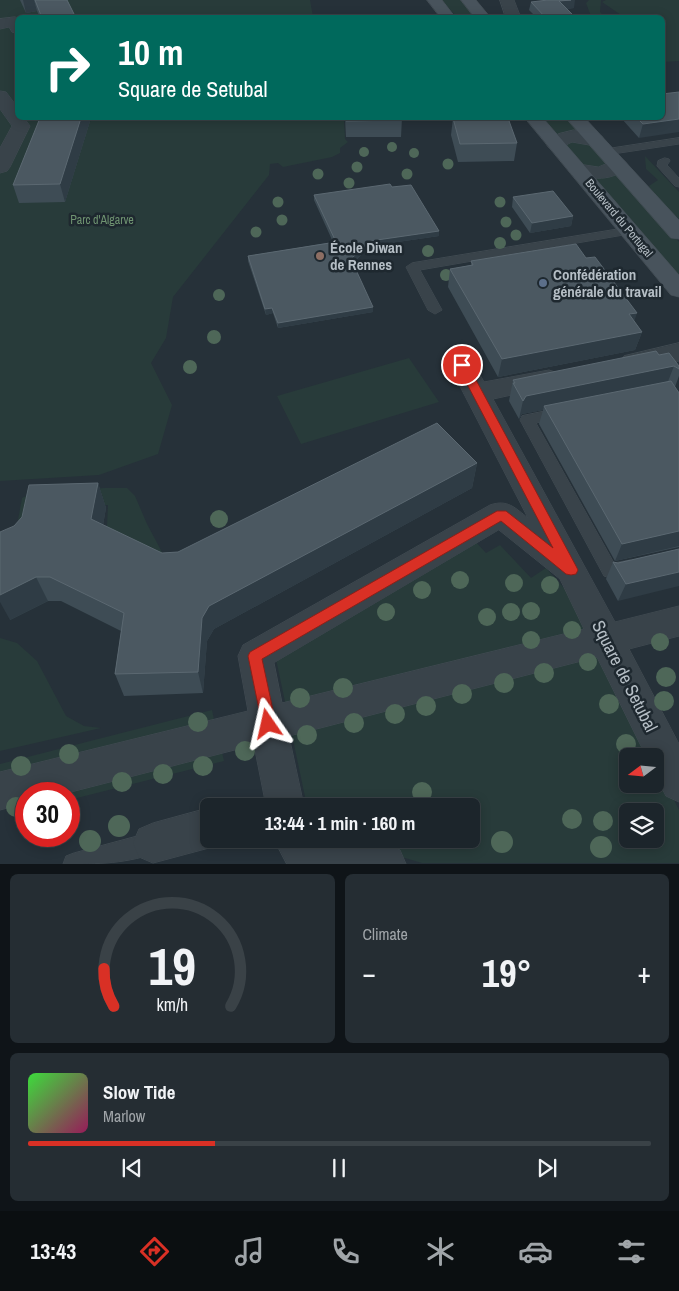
<!DOCTYPE html>
<html lang="en">
<head>
<meta charset="utf-8">
<style>
  body { margin:0; font-family:"Archivo Narrow",sans-serif; background:#252d33; color:#f1f3f6; height:100vh; display:flex; flex-direction:column; font-size:19px; white-space:nowrap }
  * { box-sizing:border-box; margin:0 }
  p { font-size:16px; color:#a0a5a9 }
  .icon { flex:none; width:28px; height:28px; fill:none; stroke:currentColor; stroke-width:2; stroke-linecap:round; stroke-linejoin:round }
  .map { position:relative; height:864px; overflow:hidden }
  .side { display:flex; flex-direction:column; gap:10px; padding:10px; background:#0f1418; flex:1 }
  .side>* { flex:none }
  .guide { position:absolute; left:15px; top:15px; width:650px; height:105px; border-radius:8px; box-shadow:0 2px 12px #0003,0 0 0 1px #3a4247; background:#00695c; color:#fff; overflow:hidden }
  .needle { width:32px; rotate:254deg }
  .tools { position:absolute; left:619px; top:748px; display:grid; gap:10px }
  .tools a { display:grid; place-items:center; width:45px; height:45px; border-radius:8px; background:#1c252b; box-shadow:0 2px 12px #0003,0 0 0 1px #3a4247; font-size:25px }
  .speed { position:absolute; left:15px; top:782px; display:flex; gap:10px; font-size:25px; font-weight:700; text-align:center }
  .speed>* { display:grid; place-content:center; width:65px; height:65px; border-radius:50%; background:#1c252b; box-shadow:0 2px 12px #0003,0 0 0 1px #3a4247; line-height:1 }
  .speed .limit { border:8px solid #d22; background:#fff; color:#111 }
  .pin { position:absolute; display:grid; place-items:center; width:42px; height:42px; color:#fff; margin:-21px; border:2px solid #fff; border-radius:50%; box-shadow:0 1px 5px #0007 }
  .me { position:absolute; width:55px; margin:-28px; rotate:349deg; stroke-linejoin:round; filter:drop-shadow(0 0 4px #0008) }
  .turn { display:flex; align-items:center; gap:18px; height:105px; padding:0 20px; font-size:22px }
  .turn .icon { width:65px; height:65px; stroke-width:2.5 }
  .turn b { display:block; font-size:35px; line-height:42px }
  .big { font-size:38px; font-weight:700; line-height:1.1 }
  .side .tile { flex:1; display:flex; flex-direction:column; justify-content:center; gap:8px; min-width:0; padding:0 18px; border-radius:8px; background:#252d33 }
  .side .dial { align-items:center; gap:0 }
  .dial svg { height:130px; overflow:visible; fill:none; stroke:#3a4247; stroke-width:7; stroke-linecap:round; text-anchor:middle }
  .dial text { fill:#f1f3f6; stroke:none }
  .song { display:flex; align-items:center; gap:15px }
  .cover { width:60px; height:60px; border-radius:8px; background:linear-gradient(135deg,hsl(120 70% 55%),hsl(330 70% 35%)) }
  .played { height:5px; border-radius:2px; background:linear-gradient(90deg,#d93025 30%,#3a4247 30%) }
  .keys { display:flex; justify-content:space-around; direction:ltr }
  .heat { display:flex; justify-content:space-between; align-items:center; font-size:28px; direction:ltr }
  .side .tiles { flex:1; display:grid; gap:10px; grid-template-columns:1fr 1fr }
  .tile:last-child { grid-column:span 2 }
  .trip { position:absolute; left:200px; top:798px; width:280px; height:50px; border-radius:8px; background:#1c252b; box-shadow:0 2px 12px #0003,0 0 0 1px #3a4247; font-weight:700; line-height:50px; text-align:center }
  .tab-bar { display:flex; height:80px; justify-content:space-around; align-items:center; background:#0b0f11; color:#a0a5a9 }
  .tab-bar .icon { width:35px; height:35px }
  .tab-bar .active { color:#d93025 }
  .tab-bar b { font-size:22px; color:#f1f3f6 }
  .map>svg:first-child { display:block }
  .green { fill:#283b3a; fill-rule:evenodd }
  .lines { fill:none; stroke-linecap:round; stroke-linejoin:round }
  .lane-casing { stroke:#424c53; stroke-width:1 }
  .street-casing { stroke:#424c53; stroke-width:1 }
  .secondary-casing { stroke:#424c53; stroke-width:1 }
  .lane { fill:#39434a; fill-rule:evenodd }
  .street { fill:#39434a; fill-rule:evenodd }
  .secondary { fill:#48535c; fill-rule:evenodd }
  .tree { fill:#4e6758 }
  .wall { fill:#3e4c55 }
  .shaded-wall { fill:#2f3c45 }
  .building { fill:#4b5861; stroke:#5b6871 }
  .route { fill:#d93025; stroke:#8d1f18 }
  .education-dot { fill:#8d6e63; stroke:#1e282f; stroke-width:2 }
  .service-dot { fill:#5c6f8a; stroke:#1e282f; stroke-width:2 }
  .labels { text-anchor:middle; dominant-baseline:central; stroke-width:5; stroke-linejoin:round; paint-order:stroke }
  .far-street-label { font-size:12px; fill:#b5bec5; stroke:#1e282f }
  .far-park-label { font-size:12px; fill:#6f9371; stroke:#1e282f }
  .poi-label { font-size:15px; font-weight:bold; fill:#b5bec5; stroke:#1e282f; text-anchor:start }
  .near-street-label { font-size:18px; fill:#b5bec5; stroke:#1e282f }
</style>
</head>
<body>
<div class="map">
<svg width="679" height="864" viewBox="0 0 679 864">
  <rect width="100%" height="100%" fill="#263139"/>
  <path class="green" d="M0,0H310L313,17L18,18V118H344L345,139L348,142L340,148V153L332,157L283,167L278,163L270,164L269,175L173,297L166,338L151,363L172,405L158,454L99,475L0,481Z
    M441,0H462L474,17H457Z
    M589,0H601L600,12L605,17L591,16L586,3Z
    M606,0H679V61L663,62L662,18L624,17L602,2Z
    M541,118H567L580,132L556,135Z
    M587,141L608,162L606,167L586,168L565,147V142Z
    M645,156L679,192V219L658,201L649,186L658,180L646,169Z
    M618,174L679,242V280L592,179L593,175Z
    M409,358L439,402L301,444L277,396Z
    M105,488H127L135,496L147,524L173,573L107,527L108,505L37,508L34,518L18,520L22,498L32,493Z
    M473,539L486,553L500,545L531,578L546,568L574,599L652,756H628V784H655V762L679,810V863H422L341,839H471V806H307L276,659ZM628,811H655V839H628Z
    M0,638L17,643L37,661L66,716L84,726L101,728L0,751Z
    M212,710L215,724L0,777V764Z
    M221,747L224,761L69,800V794H37Z"/>
  <g class="lines">
    <g class="lane-casing">
      <path id="lane" d="M679,138V144L606,155L601,152L606,149Z
        M665,158L669,159L670,161L667,165L679,178V187L675,186L657,166L658,161Z
        M631,227L635,229L637,231L635,233L420,270L442,310L435,314L428,310L406,267L412,263Z
        M560,408L565,409L567,413L565,417L536,423L614,563L630,560L636,562L639,567L636,572L610,578L604,576L520,420L522,416Z
        M153,832L161,835L164,843L161,851C127,864 99,864 63,864L66,856L74,853Z"/>
    </g>
    <g class="street-casing">
      <path id="street" d="M500,0H514L521,18H506Z
        M15,17L18,18V34L12,32L9,27L0,29V19Z
        M0,91L6,92L18,108V118H24L30,126L10,167L7,171L0,173V148L12,126L0,109Z
        M574,130L602,136L604,140L602,144L595,146L572,142C563,146 560,151 549,148L546,144L558,134Z
        M618,159L625,161L628,165C615,183 589,179 571,174L568,170L571,166L578,164L598,167Z
        M679,343V361L633,371L624,368L620,362L624,356Z
        M462,356L471,359L484,382L549,370L558,373L562,379L558,385L493,399L615,622L679,606V636L629,649L679,744V802L666,796L655,775V756H646L597,657L289,736L304,806H266L254,745L63,794H26V803L0,810V772L248,711L238,656L243,645L490,505C508,499 515,508 528,518L449,365L453,359ZM499,530L560,579L584,629L282,703L274,663Z
        M209,808V839H224L223,842L209,848L153,863L139,857L133,843L139,829L153,823Z
        M274,839H370L400,850L406,864H287Z"/>
    </g>
    <g class="secondary-casing">
      <path id="secondary" d="M427,0H442L456,18H441Z
        M461,0H476L491,18H475Z
        M525,118H543L679,275V297L671,295Z
        M566,118H585L679,220V239L671,238Z"/>
    </g>
    <use href="#lane" class="lane"/>
    <use href="#street" class="street"/>
    <use href="#secondary" class="secondary"/>
  </g>
  <g class="tree">
    <circle cx="392" cy="147" r="5"/>
    <circle cx="364" cy="152" r="5"/>
    <circle cx="414" cy="153" r="5"/>
    <circle cx="448" cy="164" r="5.5"/>
    <circle cx="357" cy="167" r="5.5"/>
    <circle cx="318" cy="174" r="5.5"/>
    <circle cx="407" cy="174" r="5.5"/>
    <circle cx="349" cy="183" r="5.5"/>
    <circle cx="278" cy="202" r="5.5"/>
    <circle cx="500" cy="202" r="5.5"/>
    <circle cx="282" cy="220" r="5.5"/>
    <circle cx="506" cy="222" r="5.5"/>
    <circle cx="256" cy="232" r="5.5"/>
    <circle cx="516" cy="235" r="5.5"/>
    <circle cx="500" cy="243" r="6"/>
    <circle cx="428" cy="251" r="6"/>
    <circle cx="446" cy="275" r="6"/>
    <circle cx="219" cy="295" r="6"/>
    <circle cx="214" cy="337" r="7"/>
    <circle cx="190" cy="367" r="7"/>
    <circle cx="219" cy="519" r="9"/>
    <circle cx="460" cy="580" r="9"/>
    <circle cx="514" cy="583" r="9"/>
    <circle cx="550" cy="585" r="9"/>
    <circle cx="422" cy="590" r="9"/>
    <circle cx="531" cy="611" r="9"/>
    <circle cx="386" cy="612" r="9"/>
    <circle cx="511" cy="612" r="9"/>
    <circle cx="487" cy="617" r="9"/>
    <circle cx="572" cy="630" r="9"/>
    <circle cx="531" cy="640" r="9"/>
    <circle cx="660" cy="642" r="9"/>
    <circle cx="588" cy="662" r="9"/>
    <circle cx="544" cy="673" r="10"/>
    <circle cx="666" cy="677" r="10"/>
    <circle cx="504" cy="683" r="10"/>
    <circle cx="343" cy="688" r="10"/>
    <circle cx="462" cy="694" r="10"/>
    <circle cx="300" cy="698" r="10"/>
    <circle cx="664" cy="701" r="10"/>
    <circle cx="609" cy="704" r="10"/>
    <circle cx="426" cy="706" r="10"/>
    <circle cx="395" cy="714" r="10"/>
    <circle cx="198" cy="722" r="10"/>
    <circle cx="354" cy="723" r="10"/>
    <circle cx="307" cy="735" r="10"/>
    <circle cx="626" cy="744" r="10"/>
    <circle cx="245" cy="751" r="10"/>
    <circle cx="69" cy="754" r="10"/>
    <circle cx="21" cy="766" r="10"/>
    <circle cx="203" cy="766" r="10"/>
    <circle cx="163" cy="774" r="10"/>
    <circle cx="122" cy="782" r="10"/>
    <circle cx="422" cy="792" r="10"/>
    <circle cx="16" cy="807" r="10"/>
    <circle cx="572" cy="819" r="10"/>
    <circle cx="603" cy="821" r="10"/>
    <circle cx="119" cy="826" r="11"/>
    <circle cx="90" cy="841" r="11"/>
    <circle cx="502" cy="842" r="11"/>
    <circle cx="601" cy="847" r="11"/>
  </g>
  <path class="wall" d="M20,0H67L76,18H40L37,11L26,13Z
    M531,2L574,8L566,9L576,18H537L529,10Z
    M40,118H91L65,202L19,203L13,185Z
    M345,118H402L401,137H346Z
    M453,118L517,143L514,161L458,162L451,135Z
    M621,118H662L639,138Z
    M392,187L439,231V236L370,246L353,263L373,312L278,328L273,313L266,315L248,261V256L333,242L314,200V195Z
    M513,197L573,216L571,226L530,233L512,207Z
    M471,261L634,321L642,332L635,350L498,377L448,287L450,269L471,265Z
    M659,355L679,366V376L675,387L679,392V547L615,561L539,424L543,410L522,414L519,419L509,401L513,380Z
    M477,463L472,488L214,629L207,641L203,693L124,696L115,674L121,631L61,601H48L10,620L14,526L98,483L106,508L103,525L162,553L178,552Z
    M679,549L618,601L606,579L613,562L618,563Z"/>
  <path class="shaded-wall" d="M23,0H34L37,11L26,13Z
    M571,0H575L574,8L557,10L559,1Z
    M81,118H91L65,202L60,184Z
    M679,119V132L639,138L643,124Z
    M573,216L571,226L530,233L532,223Z
    M439,231V236L370,246L351,264V259L370,241Z
    M373,307V312L278,328V323Z
    M272,308L273,313L266,315L265,309Z
    M637,313L631,331L629,314Z
    M642,332L635,350L498,377L502,359Z
    M674,366L667,384L544,406L543,410L522,414L519,419L523,401L526,396Z
    M477,463L472,488L214,629L207,641L203,693L198,672L202,618L209,606Z
    M98,483L106,508L100,543L91,519Z
    M679,531V546L615,561L622,544Z
    M679,572V586L618,601L626,584Z
    M36,577L48,601L10,620L0,602V595Z"/>
  <path class="building" d="M35,0H67L76,18H42Z
    M548,0H571L559,1L576,18H546L531,2Z
    M679,92V119L643,124L637,118H662V94Z
    M40,118H81L60,184L13,185Z
    M346,118H402V120L346,121Z
    M453,118H508L517,143L460,144Z
    M390,184L392,187L411,185L439,231L370,241L351,259L373,307L278,323L272,308L265,309L248,256L336,242L314,195Z
    M553,191L573,216L532,223L513,197Z
    M576,244L586,258L595,257L637,313L629,314L642,332L502,359L450,269L473,265L471,261Z
    M656,351L659,355L669,353L679,366V369L674,366L526,396L523,401L513,383H515L513,380Z
    M671,381L679,393V531L622,544L544,406Z
    M437,423L477,463L209,606L202,618L198,672L115,674L124,613L50,577H36L0,595V532L14,526L22,517L29,485L98,483L91,519L162,553L178,552Z
    M679,549V572L626,584L613,562L618,563Z"/>
  <path class="route" d="M462,361L468,365L576,566L578,570L576,574L571,575L566,574L501,521L262,659L276,724L274,729L268,731L263,729L248,656L250,652L497,511H506L553,548L457,365Z"/>
  <circle class="education-dot" cx="320" cy="256" r="5"/>
  <circle class="service-dot" cx="543" cy="283" r="5"/>
  <g class="labels">
    <g class="far-street-label">
      <text transform="translate(619 218) rotate(50)">Boulevard du Portugal</text>
    </g>
    <g class="far-park-label">
      <text x="102" y="220">Parc d'Algarve</text>
    </g>
    <g class="poi-label">
      <text x="330" y="247">École Diwan<tspan x="330" dy="17">de Rennes</tspan></text>
      <text x="553" y="274">Confédération<tspan x="553" dy="17">générale du travail</tspan></text>
    </g>
    <g class="near-street-label">
      <text transform="translate(625 676) rotate(63)">Square de Setubal</text>
    </g>
  </g>
</svg>
<div class="tools">
<a><svg class="needle" viewBox="-14 -14 28 28"><path d="M0-13l5 13h-10z" fill="#e53935"/><path d="M0 13l5-13h-10z" fill="#a0a5a9"/></svg></a>
<a><svg class="icon" aria-label="layers" viewBox="0 0 24 24"><path d="M12 4l9 5-9 5-9-5zM3 14l9 5 9-5"/></svg></a>
</div>
<div class="speed"><div class="limit">30</div></div>
<div class="pin" style="left:462px;top:365px;background:#d93025"><svg class="icon" aria-label="arrive" viewBox="0 0 24 24"><path d="M6 21V4h12l-3 4 3 4H6"/></svg></div>
<svg class="me" style="left:268px;top:724px" viewBox="-20 -20 40 40"><path d="M0-17L14 15 0 8-14 15z" fill="#d93025" stroke="#fff" stroke-width="4"/></svg>
<div class="trip">13:44 · 1 min · 160 m</div>
<div class="guide">
<div class="turn"><svg class="icon" aria-label="right" viewBox="0 0 24 24"><path d="M7 20v-9h11M14 6l5 5-5 5"/></svg><div><b>10 m</b>Square de Setubal</div></div>
</div>
</div>
<section class="side">
<div class="tiles">
<div class="tile dial"><svg viewBox="0 0 100 80">
<path d="M14 69A42 42 0 1 1 86 69"/>
<path d="M14 69A42 42 0 0 1 8 46" stroke="#d93025"/>
<text x="50" y="56" font-size="32" font-weight="700">19</text>
<text x="50" y="72" font-size="11">km/h</text>
</svg></div>
<div class="tile"><p>Climate</p>
<div class="heat"><a>−</a><b class="big">19°</b><a>+</a></div>
</div>
<div class="tile">
<div class="song"><i class="cover"></i><div><b>Slow Tide</b><p>Marlow</p></div></div>
<div class="played"></div>
<div class="keys"><svg class="icon" aria-label="previous" viewBox="0 0 24 24"><path d="M18 5L8 12l10 7zM5 5v14"/></svg><svg class="icon" aria-label="pause" viewBox="0 0 24 24"><path d="M8 5v14M16 5v14"/></svg><svg class="icon" aria-label="next" viewBox="0 0 24 24"><path d="M6 5l10 7-10 7zM19 5v14"/></svg></div>
</div>
</div>
</section>
<nav class="tab-bar">
<b>13:43</b>
<svg class="icon active" aria-label="directions" viewBox="0 0 24 24"><path d="M12 3l9 9-9 9-9-9zM9 14v-3h6M13 9l2 2-2 2"/></svg>
<svg class="icon" aria-label="music" viewBox="0 0 24 24"><path d="M9 18V5l10-2v13"/><circle cx="6" cy="18" r="3"/><circle cx="16" cy="16" r="3"/></svg>
<svg class="icon" aria-label="phone" viewBox="0 0 24 24"><path d="M5 4h4l2 5-3 2q2 4 5 5l2-3 5 2v4C11 20 4 13 5 4z"/></svg>
<svg class="icon" aria-label="climate" viewBox="0 0 24 24"><path d="M12 3v18M4 7l16 10M4 17L20 7"/></svg>
<svg class="icon" aria-label="car" viewBox="0 0 24 24"><path d="M5 17H2v-5l4-1 3-4h7l3 4 3 1v5h-3M9 17h6M6 11h13"/><circle cx="7" cy="17" r="2"/><circle cx="17" cy="17" r="2"/></svg>
<svg class="icon" aria-label="filters" viewBox="0 0 24 24"><path d="M4 7h16M4 17h16"/><circle cx="9" cy="7" r="2"/><circle cx="15" cy="17" r="2"/></svg>
</nav>
</body>
</html>
